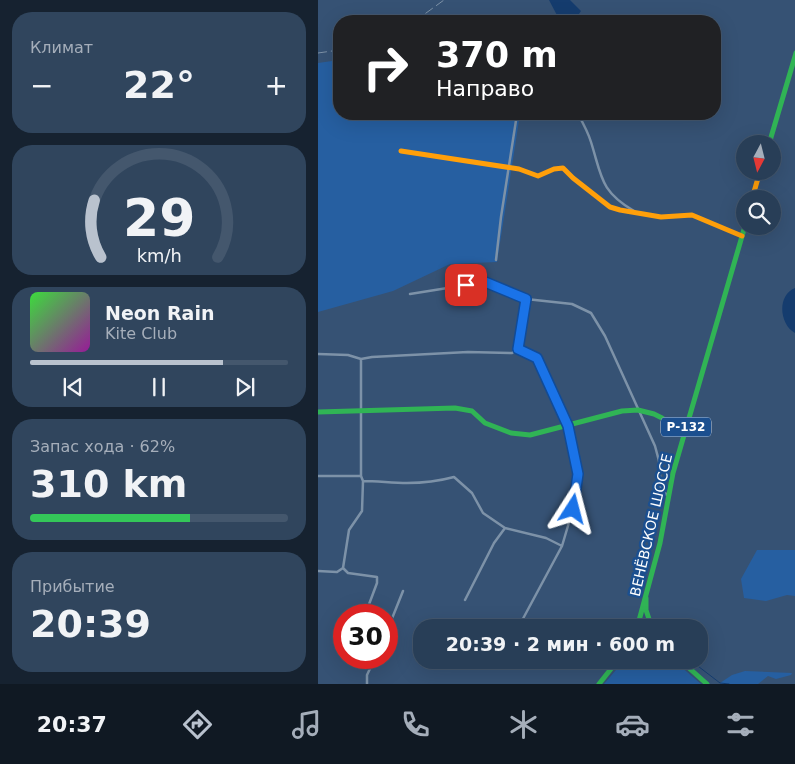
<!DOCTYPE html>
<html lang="ru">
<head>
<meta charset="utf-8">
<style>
  body { margin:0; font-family:"DejaVu Sans",sans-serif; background:#30455d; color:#f1f3f6; height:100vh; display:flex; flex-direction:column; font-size:19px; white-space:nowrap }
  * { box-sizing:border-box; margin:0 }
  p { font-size:16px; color:#a5aeba }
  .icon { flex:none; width:28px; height:28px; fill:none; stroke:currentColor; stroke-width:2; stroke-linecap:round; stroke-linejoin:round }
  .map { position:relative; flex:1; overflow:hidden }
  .drawer { display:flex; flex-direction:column; gap:12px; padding:12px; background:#162230; width:318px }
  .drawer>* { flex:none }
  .banner { position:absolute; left:15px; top:15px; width:388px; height:105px; border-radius:20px; box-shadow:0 5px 20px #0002,0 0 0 1px #44576d; background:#202124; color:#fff; overflow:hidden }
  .needle { width:32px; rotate:187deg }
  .fabs { position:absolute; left:418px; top:135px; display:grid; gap:10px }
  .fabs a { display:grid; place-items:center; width:45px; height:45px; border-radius:50%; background:#283e57; box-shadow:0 5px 20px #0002,0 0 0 1px #44576d; font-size:25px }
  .speed { position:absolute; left:15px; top:604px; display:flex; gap:10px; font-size:25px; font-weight:700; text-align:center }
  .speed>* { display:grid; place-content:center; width:65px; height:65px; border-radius:50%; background:#283e57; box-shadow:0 5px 20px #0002,0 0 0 1px #44576d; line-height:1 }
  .speed .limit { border:8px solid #d22; background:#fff; color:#111 }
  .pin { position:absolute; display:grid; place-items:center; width:42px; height:42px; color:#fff; margin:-21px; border-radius:10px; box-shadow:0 2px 8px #0006 }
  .me { position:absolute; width:55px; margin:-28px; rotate:9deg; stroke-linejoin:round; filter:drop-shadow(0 0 4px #0008) }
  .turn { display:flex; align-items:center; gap:18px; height:105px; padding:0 20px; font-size:22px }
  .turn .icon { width:65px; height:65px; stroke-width:2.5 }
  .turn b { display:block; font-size:35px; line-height:42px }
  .big { font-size:38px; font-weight:600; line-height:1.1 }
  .drawer .widget { flex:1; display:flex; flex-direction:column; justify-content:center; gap:8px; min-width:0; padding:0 18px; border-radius:20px; background:#30455d }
  .drawer .dial { align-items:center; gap:0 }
  .dial svg { height:130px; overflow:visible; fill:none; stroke:#44576d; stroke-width:7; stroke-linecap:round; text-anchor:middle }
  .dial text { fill:#f1f3f6; stroke:none }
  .song { display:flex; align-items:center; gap:15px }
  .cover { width:60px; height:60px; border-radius:8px; background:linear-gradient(135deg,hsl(120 70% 55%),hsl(300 70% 35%)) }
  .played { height:5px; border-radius:2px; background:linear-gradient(90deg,#b9c2ce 75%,#44576d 75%) }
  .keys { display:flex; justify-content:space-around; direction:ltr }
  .heat { display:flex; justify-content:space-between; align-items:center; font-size:28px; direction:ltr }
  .charge { height:8px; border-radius:4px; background:linear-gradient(90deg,#34c759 62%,#44576d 0) }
  .trip { position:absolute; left:95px; top:619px; width:295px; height:50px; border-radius:20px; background:#283e57; box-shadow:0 5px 20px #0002,0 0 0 1px #44576d; font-weight:600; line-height:50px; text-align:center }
  .dock { display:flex; height:80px; justify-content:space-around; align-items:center; background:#101923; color:#a5aeba }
  .dock .icon { width:35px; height:35px }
  .dock .on { color:#b9c2ce }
  .dock b { font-size:22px; color:#f1f3f6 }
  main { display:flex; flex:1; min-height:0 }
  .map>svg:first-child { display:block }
  .green { fill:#265fa1 }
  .water { fill:#153c6e }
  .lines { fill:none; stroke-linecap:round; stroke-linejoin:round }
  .stream { stroke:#153c6e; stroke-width:1 }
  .street { stroke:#7d92a8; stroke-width:2.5 }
  .fast { stroke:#30b455; stroke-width:5 }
  .slow { stroke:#ff9f0a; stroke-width:5 }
  .rail { stroke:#7e92a7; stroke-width:1; stroke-dasharray:9 4; stroke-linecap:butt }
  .route-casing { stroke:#114b97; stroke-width:12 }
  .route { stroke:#1a73e8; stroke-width:9 }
  .labels { text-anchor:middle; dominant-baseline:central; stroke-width:5; stroke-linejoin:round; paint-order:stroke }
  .shield { fill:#1b4f8f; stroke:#bbcadd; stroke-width:1 }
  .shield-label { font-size:12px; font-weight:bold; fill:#fff }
  .street-label { font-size:14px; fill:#fff; stroke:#1b4f8f }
</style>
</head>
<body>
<main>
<section class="drawer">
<div class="widget"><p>Климат</p>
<div class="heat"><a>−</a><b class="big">22°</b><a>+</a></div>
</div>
<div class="widget dial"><svg viewBox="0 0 100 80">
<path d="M14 69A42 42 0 1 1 86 69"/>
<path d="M14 69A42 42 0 0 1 10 34" stroke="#b9c2ce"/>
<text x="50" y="56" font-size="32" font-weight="700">29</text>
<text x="50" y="72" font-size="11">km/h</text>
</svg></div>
<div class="widget">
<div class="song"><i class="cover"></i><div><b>Neon Rain</b><p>Kite Club</p></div></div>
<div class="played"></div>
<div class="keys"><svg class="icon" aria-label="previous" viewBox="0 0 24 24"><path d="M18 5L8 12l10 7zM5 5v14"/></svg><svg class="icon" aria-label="pause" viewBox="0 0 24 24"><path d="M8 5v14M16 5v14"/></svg><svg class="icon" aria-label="next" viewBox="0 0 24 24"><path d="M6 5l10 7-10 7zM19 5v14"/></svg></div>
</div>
<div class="widget"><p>Запас хода · 62%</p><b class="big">310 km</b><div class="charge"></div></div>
<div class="widget"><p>Прибытие</p><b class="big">20:39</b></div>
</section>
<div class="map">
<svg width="478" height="684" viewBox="0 0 478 684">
  <rect width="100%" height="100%" fill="#365274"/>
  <path class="green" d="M21,60V114H202L179,262L132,264L75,291L0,312V63Z
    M439,550H477V596L469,595L448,601L426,598L423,579Z
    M304,660H355L383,684H286L298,670Z
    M427,671L474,673L473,675L458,679L450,676L440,684H403L402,683L414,675Z"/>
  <path class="water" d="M231,0H252L263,11C256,22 254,21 242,21Z
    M477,288L478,289L477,333C461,324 459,295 477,288Z"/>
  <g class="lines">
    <path class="stream" d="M372,660L402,683L411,684"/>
    <path class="street" d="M260,114C265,123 270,132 273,142C284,177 282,191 316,211
      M178,260L183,217L199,114
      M92,294L167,282L208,299
      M200,349L208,299L254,304L273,313L287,336L337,446L341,461L343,489L350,496
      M0,354L30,355L43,359L54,357L150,352L194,353L200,349
      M0,476H43
      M45,481C60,481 74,483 89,483C104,483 121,481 136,477L154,493L165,513L187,528L228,538L244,546
      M25,568L30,573L59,577V583L47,615
      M0,571L19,572L25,568L31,530L44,511L45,481L43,476V359
      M147,600L176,543L187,528
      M200,628L244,546L255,509L260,474L249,426L219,359L200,349
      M69,631L85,591
      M49,684V675L57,658"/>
    <path class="fast" d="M451,144L478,53
      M0,412L137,408L154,411L167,423L193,433L212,435L304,411L320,410L336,414L344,418L366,435
      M328,598V610L334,628
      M319,628L342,543L355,473L427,226
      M320,628L319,626L324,625L333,628
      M362,660L389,684
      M281,684L300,660"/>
    <path class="slow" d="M83,151L201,169L220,176L236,169L245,168L255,178L292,207L302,210L343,217L374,215L424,236
      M434,199L442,171"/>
    <path class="rail" d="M97,21L126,0
      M0,53L21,50"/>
  </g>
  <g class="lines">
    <g class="route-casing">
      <path id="route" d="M148,285L167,282L208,299L200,349L219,358L250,426L260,474L255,509"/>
    </g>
    <use href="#route" class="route"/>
  </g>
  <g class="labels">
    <rect class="shield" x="343" y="417.5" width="50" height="19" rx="4"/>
    <g class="shield-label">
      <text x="368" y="427">Р-132</text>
    </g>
    <g class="street-label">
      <text transform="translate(333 525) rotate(-77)">ВЕНЁВСКОЕ ШОССЕ</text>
    </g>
  </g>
</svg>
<div class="fabs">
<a><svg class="needle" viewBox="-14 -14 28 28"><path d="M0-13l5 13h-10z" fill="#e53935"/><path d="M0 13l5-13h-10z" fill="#a5aeba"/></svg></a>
<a><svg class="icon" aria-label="search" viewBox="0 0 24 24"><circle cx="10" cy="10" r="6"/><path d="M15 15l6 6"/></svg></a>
</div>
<div class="speed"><div class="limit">30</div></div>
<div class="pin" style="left:148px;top:285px;background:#d93025"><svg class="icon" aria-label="arrive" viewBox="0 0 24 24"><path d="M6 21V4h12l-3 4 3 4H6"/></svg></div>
<svg class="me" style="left:255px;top:509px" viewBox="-20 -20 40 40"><path d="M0-17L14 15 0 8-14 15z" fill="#1a73e8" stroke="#fff" stroke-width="4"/></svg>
<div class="trip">20:39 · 2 мин · 600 m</div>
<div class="banner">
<div class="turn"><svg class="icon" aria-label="right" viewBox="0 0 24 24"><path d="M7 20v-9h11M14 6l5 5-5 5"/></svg><div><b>370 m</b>Направо</div></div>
</div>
</div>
</main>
<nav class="dock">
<b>20:37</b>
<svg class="icon on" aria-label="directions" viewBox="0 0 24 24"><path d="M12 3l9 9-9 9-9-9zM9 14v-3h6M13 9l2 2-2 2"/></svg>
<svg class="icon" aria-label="music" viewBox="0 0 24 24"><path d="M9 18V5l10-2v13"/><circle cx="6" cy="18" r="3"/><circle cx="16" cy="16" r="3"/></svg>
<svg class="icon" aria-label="phone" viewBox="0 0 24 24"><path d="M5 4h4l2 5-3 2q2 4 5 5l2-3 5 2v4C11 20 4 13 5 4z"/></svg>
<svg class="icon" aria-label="climate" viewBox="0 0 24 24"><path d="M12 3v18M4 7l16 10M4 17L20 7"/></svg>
<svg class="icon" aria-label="car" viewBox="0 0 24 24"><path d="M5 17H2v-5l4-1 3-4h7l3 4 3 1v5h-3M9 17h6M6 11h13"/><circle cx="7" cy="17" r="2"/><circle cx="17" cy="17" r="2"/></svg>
<svg class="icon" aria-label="filters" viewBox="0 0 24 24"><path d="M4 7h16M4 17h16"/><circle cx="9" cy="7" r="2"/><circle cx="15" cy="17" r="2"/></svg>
</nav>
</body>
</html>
